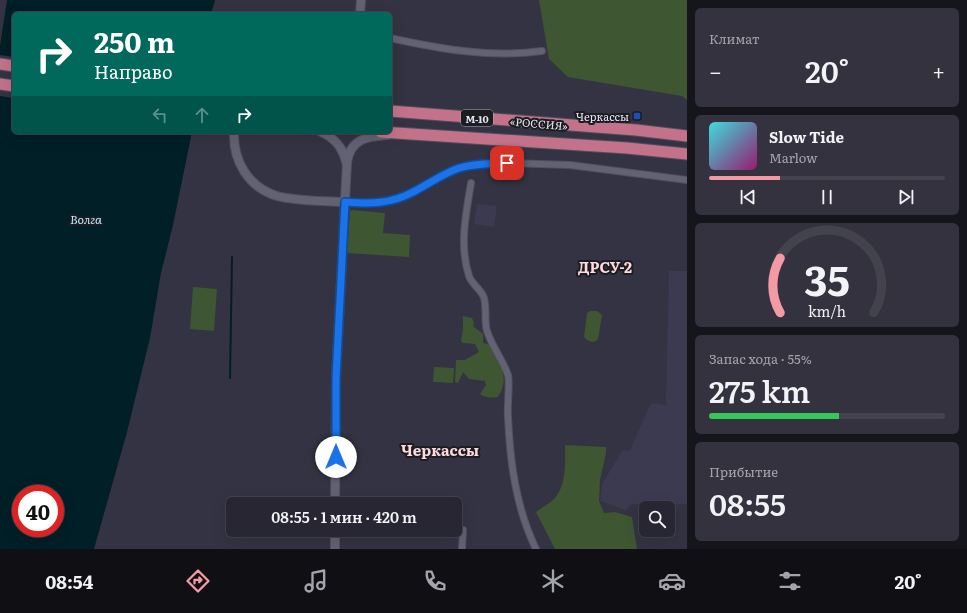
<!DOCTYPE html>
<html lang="ru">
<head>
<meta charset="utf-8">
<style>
  body { margin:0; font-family:Literata,serif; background:#33323e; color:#f1f3f6; height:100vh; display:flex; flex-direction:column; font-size:15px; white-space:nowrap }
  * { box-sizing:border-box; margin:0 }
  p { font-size:13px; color:#a4a5ac }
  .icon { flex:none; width:22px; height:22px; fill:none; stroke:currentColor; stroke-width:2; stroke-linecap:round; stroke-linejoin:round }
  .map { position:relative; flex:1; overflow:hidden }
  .drawer { display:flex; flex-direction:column; gap:8px; padding:8px; background:#15151c; width:280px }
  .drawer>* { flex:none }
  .top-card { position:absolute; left:12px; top:12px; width:380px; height:122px; border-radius:6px; box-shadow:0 4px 16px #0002,0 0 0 1px #43434d; background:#00695c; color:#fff; overflow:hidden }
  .fabs { position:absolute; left:639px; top:501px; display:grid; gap:8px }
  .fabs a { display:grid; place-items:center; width:36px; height:36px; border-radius:6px; background:#272632; box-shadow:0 4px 16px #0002,0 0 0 1px #43434d; font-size:20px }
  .speed { position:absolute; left:12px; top:485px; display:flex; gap:8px; font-size:20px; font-weight:700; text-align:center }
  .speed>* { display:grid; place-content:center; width:52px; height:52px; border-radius:50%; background:#272632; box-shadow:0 4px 16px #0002,0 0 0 1px #43434d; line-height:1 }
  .speed .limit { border:6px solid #d22; background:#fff; color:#111 }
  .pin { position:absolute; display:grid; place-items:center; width:34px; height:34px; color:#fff; margin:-17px; border-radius:8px; box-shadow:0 2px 6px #0006 }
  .me { position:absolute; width:44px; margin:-22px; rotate:0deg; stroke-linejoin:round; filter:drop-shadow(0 0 3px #0008) }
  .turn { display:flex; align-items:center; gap:14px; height:84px; padding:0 16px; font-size:18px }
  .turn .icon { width:52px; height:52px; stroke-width:2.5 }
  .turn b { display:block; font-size:28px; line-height:34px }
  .lanes { display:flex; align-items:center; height:38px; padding:0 16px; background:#0003; justify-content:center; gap:20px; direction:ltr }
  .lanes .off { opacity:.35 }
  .big { font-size:30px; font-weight:600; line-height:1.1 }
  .drawer .tile { flex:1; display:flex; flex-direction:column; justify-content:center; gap:6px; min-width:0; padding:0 14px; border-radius:6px; background:#33323e }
  .drawer .dial { align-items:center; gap:0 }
  .dial svg { height:104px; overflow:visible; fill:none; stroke:#43434d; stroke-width:7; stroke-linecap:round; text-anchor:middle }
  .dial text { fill:#f1f3f6; stroke:none }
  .song { display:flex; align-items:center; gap:12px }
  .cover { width:48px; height:48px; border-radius:6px; background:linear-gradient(135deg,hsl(180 70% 55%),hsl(320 70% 35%)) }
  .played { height:4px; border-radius:2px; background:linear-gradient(90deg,#f49aa4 30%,#43434d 30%) }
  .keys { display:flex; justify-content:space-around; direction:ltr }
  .heat { display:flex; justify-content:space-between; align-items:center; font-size:22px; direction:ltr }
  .charge { height:6px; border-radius:3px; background:linear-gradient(90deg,#34c759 55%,#43434d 0) }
  .trip { position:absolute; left:226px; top:497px; width:236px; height:40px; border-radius:6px; background:#272632; box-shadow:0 4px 16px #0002,0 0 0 1px #43434d; font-weight:600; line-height:40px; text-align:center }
  .dock { display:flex; height:64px; justify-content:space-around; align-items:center; background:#100f14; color:#a4a5ac }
  .dock .icon { width:28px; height:28px }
  .dock .on { color:#f49aa4 }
  .dock b { font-size:18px; color:#f1f3f6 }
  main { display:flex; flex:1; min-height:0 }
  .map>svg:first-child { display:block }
  .built { fill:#3b3a50 }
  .green { fill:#3e5632 }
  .water { fill:#001f27; fill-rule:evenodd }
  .pier { fill:#343343 }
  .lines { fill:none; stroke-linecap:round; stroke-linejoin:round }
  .stream { stroke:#001f27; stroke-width:2 }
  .minor-casing { stroke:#51505d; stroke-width:8 }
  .tertiary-casing { stroke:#51505d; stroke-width:10 }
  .trunk-casing { stroke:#51505d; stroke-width:13 }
  .minor { stroke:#636274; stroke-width:6 }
  .tertiary { stroke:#636274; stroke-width:8 }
  .trunk { stroke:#c3728a; stroke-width:11 }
  .route-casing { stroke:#114b97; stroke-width:10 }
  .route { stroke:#1a73e8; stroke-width:7 }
  .transit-dot { fill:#1a4fb4; stroke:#1c1c23; stroke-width:1.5 }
  .labels { text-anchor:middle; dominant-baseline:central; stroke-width:4; stroke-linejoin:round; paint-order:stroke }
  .shield { fill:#1c1c23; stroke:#aaaab3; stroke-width:1 }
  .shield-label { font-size:10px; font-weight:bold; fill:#e7e7f1 }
  .poi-label { font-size:11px; fill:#e7e7f1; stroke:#1c1c23; text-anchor:end }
  .street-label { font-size:11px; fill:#e7e7f1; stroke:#1c1c23 }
  .water-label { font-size:12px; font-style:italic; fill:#baebf9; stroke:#1c1c23 }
  .district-label { font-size:15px; font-weight:bold; fill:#fedadd; stroke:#1c1c23 }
</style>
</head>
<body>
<main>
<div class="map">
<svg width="687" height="549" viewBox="0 0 687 549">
  <rect width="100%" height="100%" fill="#343343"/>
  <path class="built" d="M477,204L497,206L494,227L474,224Z
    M669,271H687V504H632L626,510L600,501L602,484L622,451L630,450L651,403L666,405Z"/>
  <path class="green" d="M539,0H687V100L682,96L568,77L549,59Z
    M352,210L385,213L383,233L410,235L409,257L347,253L350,211Z
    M193,287L217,289L214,331L190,329Z
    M590,311H597L602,315L598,339C594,344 588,342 584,337L587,313Z
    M463,316L472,318L474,323L473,326L483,334V343L491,345C499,364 511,377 498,397C491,398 485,398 480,394L486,385L485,381L469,379L463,372L458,383L455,382L456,360H465L479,352L475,344L463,343L461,341L463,330Z
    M434,367L454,368L453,383L433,382Z
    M565,445L606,447V453L600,480L599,501L604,513L615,512L632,517L637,549H555L536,512C542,507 549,504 554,499C567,485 565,462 565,445Z"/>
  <path class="water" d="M7,0H215L211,14H14V132H192L173,225L161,273L150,338L127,432L94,549H0V46ZM21,494H55V528H21Z"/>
  <path class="pier" d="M0,55L14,57V98L0,96Z"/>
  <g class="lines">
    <path class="stream" d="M230,378L232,257"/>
    <g class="minor-casing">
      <path id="minor" d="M390,38C440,49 491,58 542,51
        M471,183C466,214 459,245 469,276C472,285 482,290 484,298C487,309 484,321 487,331C492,347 503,360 508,375C510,382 507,407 508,417C510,462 516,508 536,549
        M345,202L372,203L393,200L413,193L444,174L465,167L480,164L507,163L570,165L687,180
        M462,549L463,530"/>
    </g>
    <g class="tertiary-casing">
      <path id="tertiary" d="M360,14L361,0
        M234,132C233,161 248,187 277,196C295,201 325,201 345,202
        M321,132C335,138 343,148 346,162
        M335,504L336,378L347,162C351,138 367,137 388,135
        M335,549V530"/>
    </g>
    <g class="trunk-casing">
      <path id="trunk" d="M0,64L14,66
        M0,84L14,86
        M390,111L636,130L687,136
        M381,132L627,148L687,154"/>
    </g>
    <use href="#minor" class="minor"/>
    <use href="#tertiary" class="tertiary"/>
    <use href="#trunk" class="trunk"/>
  </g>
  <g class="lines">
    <g class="route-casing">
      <path id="route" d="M336,457V378L345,202C369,204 391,204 413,192C429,184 442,174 459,168C475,163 491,164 507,163"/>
    </g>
    <use href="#route" class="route"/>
  </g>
  <rect class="transit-dot" x="633" y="112" width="8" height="8" rx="2"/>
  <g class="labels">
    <rect class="shield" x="461" y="110" width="32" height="16" rx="3"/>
    <g class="shield-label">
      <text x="477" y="118">М-10</text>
    </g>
    <g class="poi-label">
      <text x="629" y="116">Черкассы</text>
    </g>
    <g class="street-label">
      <text transform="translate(539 123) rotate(5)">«РОССИЯ»</text>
    </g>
    <g class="water-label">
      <text x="86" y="219">Волга</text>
    </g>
    <g class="district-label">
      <text x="605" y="266">ДРСУ-2</text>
      <text x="440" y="449">Черкассы</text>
    </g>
  </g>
</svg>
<div class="fabs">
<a><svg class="icon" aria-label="search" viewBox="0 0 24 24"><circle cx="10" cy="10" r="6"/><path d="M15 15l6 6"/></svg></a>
</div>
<div class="speed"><div class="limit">40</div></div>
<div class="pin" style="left:507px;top:163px;background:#d93025"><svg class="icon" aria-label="arrive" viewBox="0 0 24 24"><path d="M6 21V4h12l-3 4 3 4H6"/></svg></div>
<svg class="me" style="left:336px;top:457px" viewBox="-20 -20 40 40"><circle r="19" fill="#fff"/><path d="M0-13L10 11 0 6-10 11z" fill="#1a73e8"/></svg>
<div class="trip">08:55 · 1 мин · 420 m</div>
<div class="top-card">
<div class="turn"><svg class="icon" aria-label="right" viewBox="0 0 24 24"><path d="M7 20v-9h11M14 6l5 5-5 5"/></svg><div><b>250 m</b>Направо</div></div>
<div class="lanes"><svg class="icon off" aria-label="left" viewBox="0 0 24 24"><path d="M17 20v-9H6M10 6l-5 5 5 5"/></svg><svg class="icon off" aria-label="ahead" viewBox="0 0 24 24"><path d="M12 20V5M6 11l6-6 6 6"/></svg><svg class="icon" aria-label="right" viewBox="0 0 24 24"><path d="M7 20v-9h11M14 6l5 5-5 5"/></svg></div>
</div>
</div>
<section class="drawer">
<div class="tile"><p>Климат</p>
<div class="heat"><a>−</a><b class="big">20°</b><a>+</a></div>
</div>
<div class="tile">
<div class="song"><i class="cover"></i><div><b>Slow Tide</b><p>Marlow</p></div></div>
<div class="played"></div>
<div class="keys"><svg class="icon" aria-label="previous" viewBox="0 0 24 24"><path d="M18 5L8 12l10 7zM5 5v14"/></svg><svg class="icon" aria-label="pause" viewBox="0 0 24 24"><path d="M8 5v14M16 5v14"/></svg><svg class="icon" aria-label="next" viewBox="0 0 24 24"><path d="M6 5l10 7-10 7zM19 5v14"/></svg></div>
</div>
<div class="tile dial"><svg viewBox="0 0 100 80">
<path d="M14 69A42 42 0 1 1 86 69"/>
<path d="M14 69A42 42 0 0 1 14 27" stroke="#f49aa4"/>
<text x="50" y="56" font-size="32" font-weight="700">35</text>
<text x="50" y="72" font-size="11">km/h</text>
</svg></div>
<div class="tile"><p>Запас хода · 55%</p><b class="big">275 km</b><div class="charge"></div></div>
<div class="tile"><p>Прибытие</p><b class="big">08:55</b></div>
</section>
</main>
<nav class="dock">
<b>08:54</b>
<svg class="icon on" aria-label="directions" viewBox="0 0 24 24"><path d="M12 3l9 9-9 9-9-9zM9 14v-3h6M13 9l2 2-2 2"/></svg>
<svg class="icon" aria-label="music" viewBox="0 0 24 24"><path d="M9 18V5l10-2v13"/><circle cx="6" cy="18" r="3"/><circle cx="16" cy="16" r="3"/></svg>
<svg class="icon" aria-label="phone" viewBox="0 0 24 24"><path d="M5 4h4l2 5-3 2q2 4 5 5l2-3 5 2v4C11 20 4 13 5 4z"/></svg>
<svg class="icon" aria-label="climate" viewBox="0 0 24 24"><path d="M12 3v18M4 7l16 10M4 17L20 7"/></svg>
<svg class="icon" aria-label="car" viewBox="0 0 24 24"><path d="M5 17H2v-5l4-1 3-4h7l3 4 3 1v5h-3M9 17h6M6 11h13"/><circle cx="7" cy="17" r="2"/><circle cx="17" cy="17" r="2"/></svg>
<svg class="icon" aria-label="filters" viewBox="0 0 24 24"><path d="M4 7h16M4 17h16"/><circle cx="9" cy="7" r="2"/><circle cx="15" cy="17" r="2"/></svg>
<b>20°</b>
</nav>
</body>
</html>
